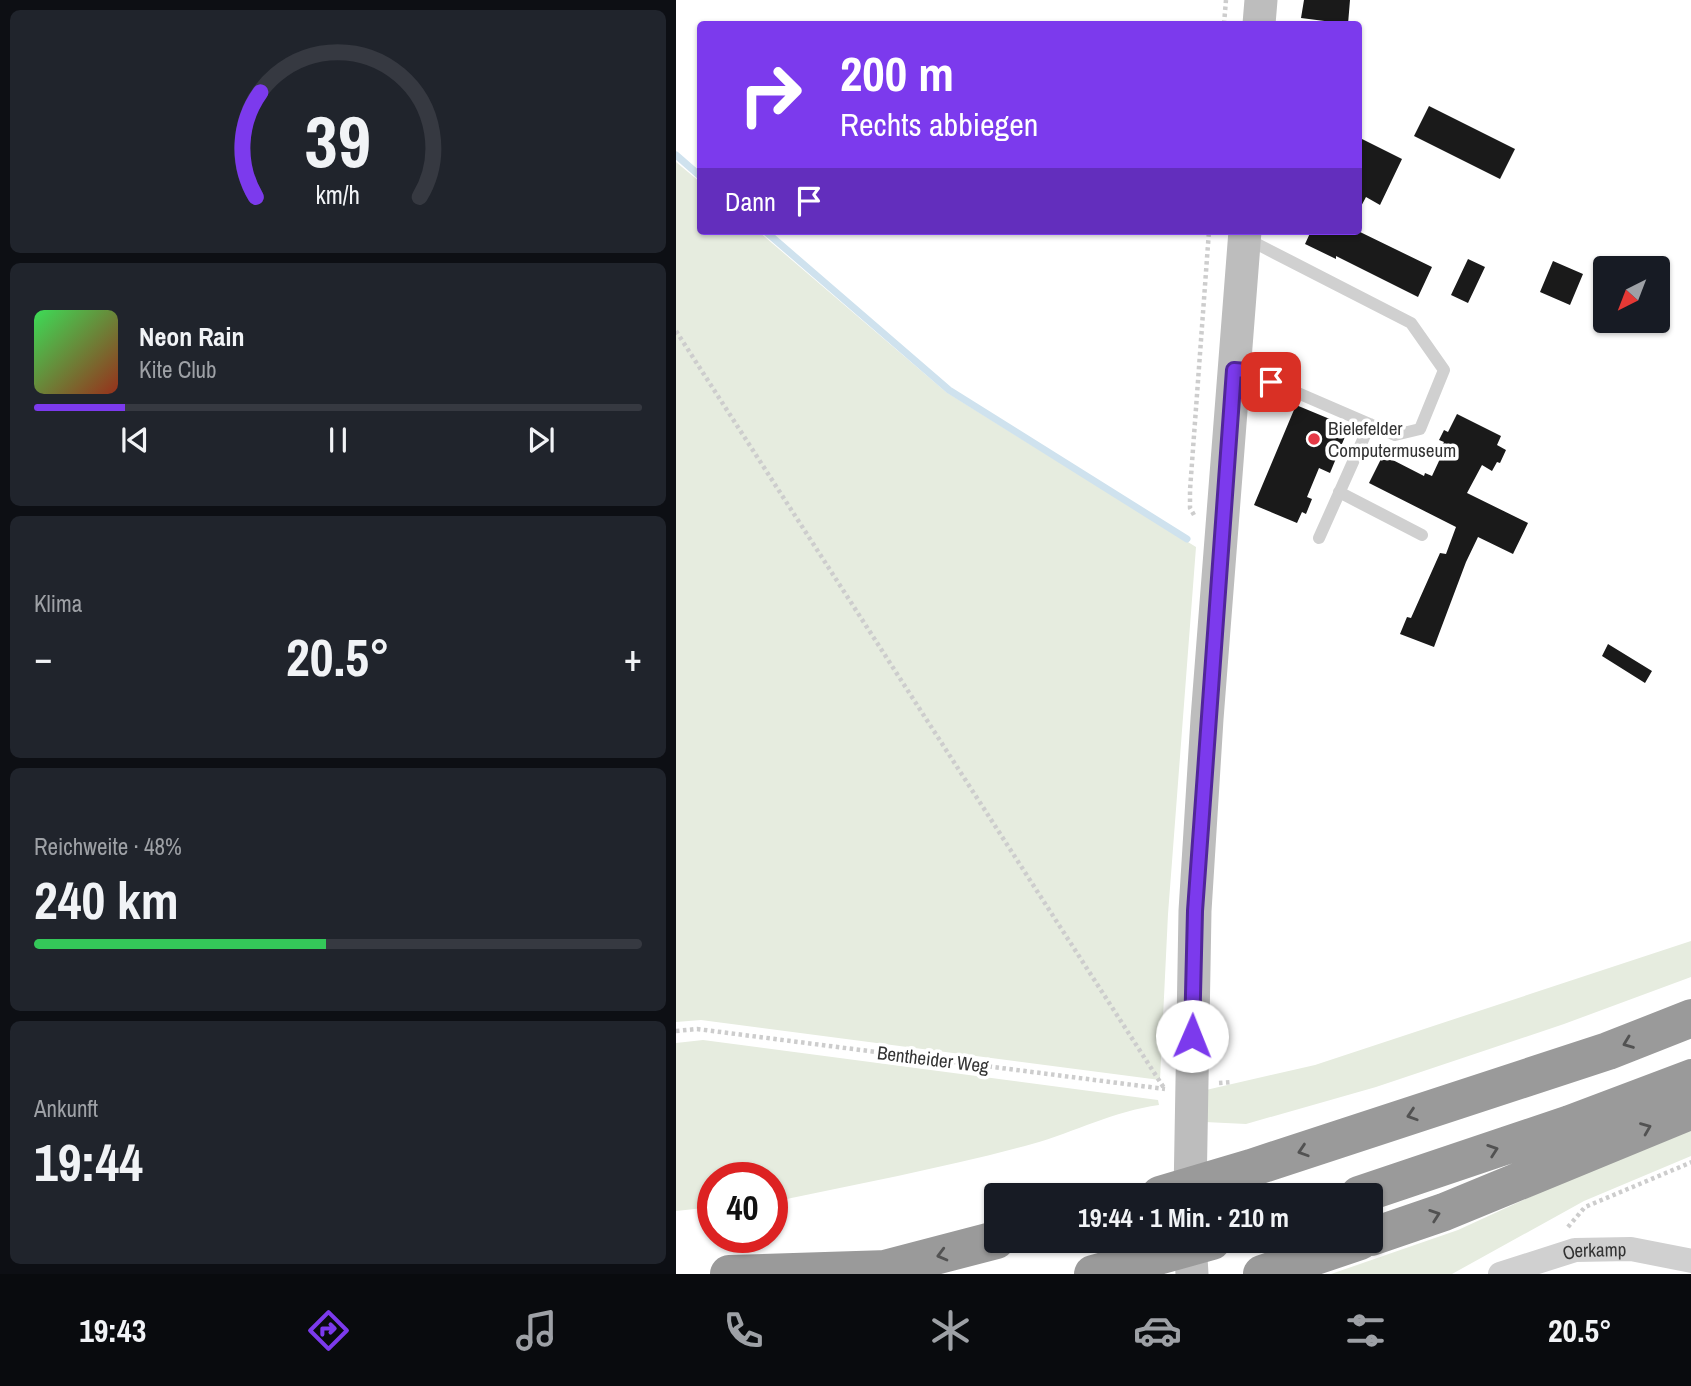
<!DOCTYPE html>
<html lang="de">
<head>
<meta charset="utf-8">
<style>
  body { margin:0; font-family:"Archivo Narrow",sans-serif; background:#20242c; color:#f1f3f6; height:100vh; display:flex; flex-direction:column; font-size:26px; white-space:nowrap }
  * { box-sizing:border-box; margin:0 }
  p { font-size:23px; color:#9ea1a6 }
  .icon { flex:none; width:38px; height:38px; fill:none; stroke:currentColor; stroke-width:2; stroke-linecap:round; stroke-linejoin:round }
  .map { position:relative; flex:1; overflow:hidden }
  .details { display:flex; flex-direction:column; gap:10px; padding:10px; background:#0d0f14; width:676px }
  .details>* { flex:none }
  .guide { position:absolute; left:21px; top:21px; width:665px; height:214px; border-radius:7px; box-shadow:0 2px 5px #0004; background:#7c3aed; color:#fff; overflow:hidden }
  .needle { width:46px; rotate:222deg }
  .controls { position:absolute; left:917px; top:256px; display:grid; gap:14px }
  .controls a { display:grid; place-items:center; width:77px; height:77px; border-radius:7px; background:#171b24; box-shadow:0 2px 5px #0004; font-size:35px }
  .speed { position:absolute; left:21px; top:1162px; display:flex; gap:14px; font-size:35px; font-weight:700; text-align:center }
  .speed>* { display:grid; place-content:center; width:91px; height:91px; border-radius:50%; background:#171b24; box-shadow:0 2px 5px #0004; line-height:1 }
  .speed .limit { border:10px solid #d22; background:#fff; color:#111 }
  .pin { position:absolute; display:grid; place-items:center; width:60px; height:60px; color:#fff; margin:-30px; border-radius:14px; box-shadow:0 4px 10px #0006 }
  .me { position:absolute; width:77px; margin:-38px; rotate:1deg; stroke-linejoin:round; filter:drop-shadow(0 0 5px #0008) }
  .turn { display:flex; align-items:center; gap:24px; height:147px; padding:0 28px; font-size:32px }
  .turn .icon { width:91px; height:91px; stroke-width:2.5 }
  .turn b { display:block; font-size:49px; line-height:60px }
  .then { display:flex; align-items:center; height:66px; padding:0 28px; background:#0003; gap:14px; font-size:26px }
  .big { font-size:52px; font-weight:700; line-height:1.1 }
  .details .card { flex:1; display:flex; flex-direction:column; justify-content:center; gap:10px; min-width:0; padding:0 24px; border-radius:10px; background:#20242c }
  .details .dial { align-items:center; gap:0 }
  .dial svg { height:182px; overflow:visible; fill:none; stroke:#363941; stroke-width:7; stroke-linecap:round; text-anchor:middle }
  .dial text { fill:#f1f3f6; stroke:none }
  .song { display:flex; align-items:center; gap:21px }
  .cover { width:84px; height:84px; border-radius:10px; background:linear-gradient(135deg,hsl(130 70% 55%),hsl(10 70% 35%)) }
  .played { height:7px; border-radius:4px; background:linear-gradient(90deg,#7c3aed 15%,#363941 15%) }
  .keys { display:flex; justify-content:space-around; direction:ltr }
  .heat { display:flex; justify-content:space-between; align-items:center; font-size:38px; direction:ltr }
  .charge { height:10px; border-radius:5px; background:linear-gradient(90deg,#34c759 48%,#363941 0) }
  .trip { position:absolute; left:308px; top:1183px; width:399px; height:70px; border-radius:7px; background:#171b24; box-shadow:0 2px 5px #0004; font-weight:700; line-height:70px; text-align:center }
  .dock { display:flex; height:112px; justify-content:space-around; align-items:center; background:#090b0e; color:#9ea1a6 }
  .dock .icon { width:49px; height:49px }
  .dock .current { color:#7c3aed }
  .dock b { font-size:32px; color:#f1f3f6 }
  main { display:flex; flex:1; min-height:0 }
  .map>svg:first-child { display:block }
  .green { fill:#e6ecdf }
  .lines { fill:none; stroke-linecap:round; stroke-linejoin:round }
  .stream { stroke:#cfe2ee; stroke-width:7 }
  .building { fill:#1a1a1a }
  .path { stroke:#cdcdcd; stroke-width:4.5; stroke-dasharray:3.5 3.5; stroke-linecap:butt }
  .lane { stroke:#d0d0d0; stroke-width:12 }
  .street { stroke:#d0d0d0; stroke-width:24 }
  .secondary { stroke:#bdbdbd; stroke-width:33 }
  .highway { stroke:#9a9a9a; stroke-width:38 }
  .oneway { stroke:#525252 }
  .route-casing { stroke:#51269a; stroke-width:18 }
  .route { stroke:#7c3aed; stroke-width:12 }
  .poi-dot { fill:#e63946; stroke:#fff; stroke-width:2.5 }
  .labels { text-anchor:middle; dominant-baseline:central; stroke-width:7; stroke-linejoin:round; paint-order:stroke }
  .poi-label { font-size:19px; fill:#333; stroke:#fff; text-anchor:start }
  .street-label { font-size:19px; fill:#333; stroke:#fff }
</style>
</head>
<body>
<main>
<section class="details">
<div class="card dial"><svg viewBox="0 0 100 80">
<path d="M14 69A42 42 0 1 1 86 69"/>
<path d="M14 69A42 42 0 0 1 16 23" stroke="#7c3aed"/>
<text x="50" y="56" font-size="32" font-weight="700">39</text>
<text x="50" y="72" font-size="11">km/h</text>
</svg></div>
<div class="card">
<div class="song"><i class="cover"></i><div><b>Neon Rain</b><p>Kite Club</p></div></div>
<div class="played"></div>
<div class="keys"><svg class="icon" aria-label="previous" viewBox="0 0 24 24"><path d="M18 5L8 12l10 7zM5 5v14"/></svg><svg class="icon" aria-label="pause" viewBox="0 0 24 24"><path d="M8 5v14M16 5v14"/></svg><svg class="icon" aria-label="next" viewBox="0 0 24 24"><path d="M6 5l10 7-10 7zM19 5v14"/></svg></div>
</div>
<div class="card"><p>Klima</p>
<div class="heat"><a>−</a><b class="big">20.5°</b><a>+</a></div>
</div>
<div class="card"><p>Reichweite · 48%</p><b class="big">240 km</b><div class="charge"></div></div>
<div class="card"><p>Ankunft</p><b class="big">19:44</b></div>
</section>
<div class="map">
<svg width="1016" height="1274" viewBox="0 0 1016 1274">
  <rect width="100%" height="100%" fill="#fff"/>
  <path class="green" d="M0,162L24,182V231H82L270,392L520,547L492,914L484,1080L25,1020L0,1022Z
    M1015,941V977L888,1024L700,1087L570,1124L529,1122L530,1090L639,1065Z
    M27,1040L482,1100L483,1105C438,1111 399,1132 356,1144C272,1167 186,1183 101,1201L96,1202V1178H37V1207L0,1211V1043Z
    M1015,1123V1156L908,1201L776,1274H655L782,1230Z"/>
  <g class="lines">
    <path class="stream" d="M0,155L24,176
      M89,231L273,390L511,539"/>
  </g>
  <path class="building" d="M628,0H674L672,24L625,18Z
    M753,106L839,149L824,179L738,136Z
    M682,137L726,159L704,205L690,197L682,212Z
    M635,231H682L756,267L742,297L660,256V259L629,244Z
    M792,259L809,267L792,303L775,295Z
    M877,261L907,274L894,305L864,292Z
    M620,405L673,427L654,473L643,468L631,497L636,499L630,514L626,512L621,523L578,505Z
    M781,414L825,436L821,445L830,450L824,463L821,462L816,471L806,465L791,493L852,523L837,554L802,537L790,562L758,647L724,634L731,617L735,618L764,553L770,554L780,527L693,483L707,455L748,476L749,473L756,476L769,448L765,447L768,442L763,440L768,430L772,432Z
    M932,644L976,671L969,683L926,656Z"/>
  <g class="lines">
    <path class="path" d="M548,24L550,0
      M0,331L488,1088
      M518,515L514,508V490L533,231
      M0,1031L21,1029L489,1089
      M543,1083L556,1082
      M892,1227L909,1207L1016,1162"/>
    <path class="lane" d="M561,370L571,371L719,435L744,429L768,370L735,323L583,245L568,243
      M663,492L746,535
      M643,538L694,424"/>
    <path class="street" id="s1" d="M824,1274L899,1250L955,1249L1016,1261"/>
    <path class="secondary" d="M583,24L585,0
      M514,1195L519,911L531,719L569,231
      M514,1241L516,1274"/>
    <path class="highway" d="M484,1195L575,1168L932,1051L1016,1018
      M683,1195L894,1124L1016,1078
      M695,1237L768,1212L1016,1110
      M53,1274L212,1269
      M190,1274L320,1240
      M417,1274L536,1241
      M586,1274L684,1241"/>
  </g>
  <defs><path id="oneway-chevron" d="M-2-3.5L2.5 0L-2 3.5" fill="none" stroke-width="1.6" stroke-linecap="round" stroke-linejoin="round" transform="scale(1.75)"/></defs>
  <g class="oneway">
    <use href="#oneway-chevron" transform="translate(952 1043) rotate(159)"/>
    <use href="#oneway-chevron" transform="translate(736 1115) rotate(162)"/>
    <use href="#oneway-chevron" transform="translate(970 1128) rotate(-22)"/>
    <use href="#oneway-chevron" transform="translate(817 1150) rotate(-19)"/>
    <use href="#oneway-chevron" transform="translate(627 1151) rotate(162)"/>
    <use href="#oneway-chevron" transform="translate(759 1215) rotate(-19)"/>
    <use href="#oneway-chevron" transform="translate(266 1255) rotate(165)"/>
  </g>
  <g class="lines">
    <g class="route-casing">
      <path id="route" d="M516,1036L519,911L558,370L571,371L595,382"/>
    </g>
    <use href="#route" class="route"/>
  </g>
  <circle class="poi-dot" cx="638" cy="439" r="7"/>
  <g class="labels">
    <g class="poi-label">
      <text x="652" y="428">Bielefelder<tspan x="652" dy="22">Computermuseum</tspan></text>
    </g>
    <g class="street-label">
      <text transform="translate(257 1059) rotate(7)">Bentheider Weg</text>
      <text stroke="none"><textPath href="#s1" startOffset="98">Oerkamp</textPath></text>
    </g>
  </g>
</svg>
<div class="controls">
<a><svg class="needle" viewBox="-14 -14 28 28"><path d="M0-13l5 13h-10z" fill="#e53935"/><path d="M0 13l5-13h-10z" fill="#9ea1a6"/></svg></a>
</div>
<div class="speed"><div class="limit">40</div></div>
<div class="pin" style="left:595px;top:382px;background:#d93025"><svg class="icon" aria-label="arrive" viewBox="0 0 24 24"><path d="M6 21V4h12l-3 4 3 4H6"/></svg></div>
<svg class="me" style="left:516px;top:1036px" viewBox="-20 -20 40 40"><circle r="19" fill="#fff"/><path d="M0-13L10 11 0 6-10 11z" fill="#7c3aed"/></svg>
<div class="trip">19:44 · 1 Min. · 210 m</div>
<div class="guide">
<div class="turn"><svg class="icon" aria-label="right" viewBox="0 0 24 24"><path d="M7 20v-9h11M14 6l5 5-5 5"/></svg><div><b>200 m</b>Rechts abbiegen</div></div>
<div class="then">Dann<svg class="icon" aria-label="arrive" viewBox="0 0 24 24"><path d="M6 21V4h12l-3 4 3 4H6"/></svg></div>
</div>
</div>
</main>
<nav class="dock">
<b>19:43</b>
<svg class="icon current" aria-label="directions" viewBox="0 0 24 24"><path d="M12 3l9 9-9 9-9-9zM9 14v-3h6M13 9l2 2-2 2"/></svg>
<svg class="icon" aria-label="music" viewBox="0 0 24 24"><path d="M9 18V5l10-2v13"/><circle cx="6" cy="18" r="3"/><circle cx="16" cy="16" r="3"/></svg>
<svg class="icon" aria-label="phone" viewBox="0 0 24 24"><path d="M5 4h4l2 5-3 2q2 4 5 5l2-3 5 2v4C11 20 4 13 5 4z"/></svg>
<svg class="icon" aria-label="climate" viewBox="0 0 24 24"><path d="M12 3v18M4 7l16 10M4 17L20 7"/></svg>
<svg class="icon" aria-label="car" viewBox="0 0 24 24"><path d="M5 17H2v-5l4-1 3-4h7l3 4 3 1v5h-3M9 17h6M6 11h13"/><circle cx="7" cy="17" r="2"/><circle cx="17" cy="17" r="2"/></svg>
<svg class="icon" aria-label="filters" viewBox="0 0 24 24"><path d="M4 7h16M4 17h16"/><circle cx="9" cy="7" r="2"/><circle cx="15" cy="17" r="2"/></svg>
<b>20.5°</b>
</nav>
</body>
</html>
